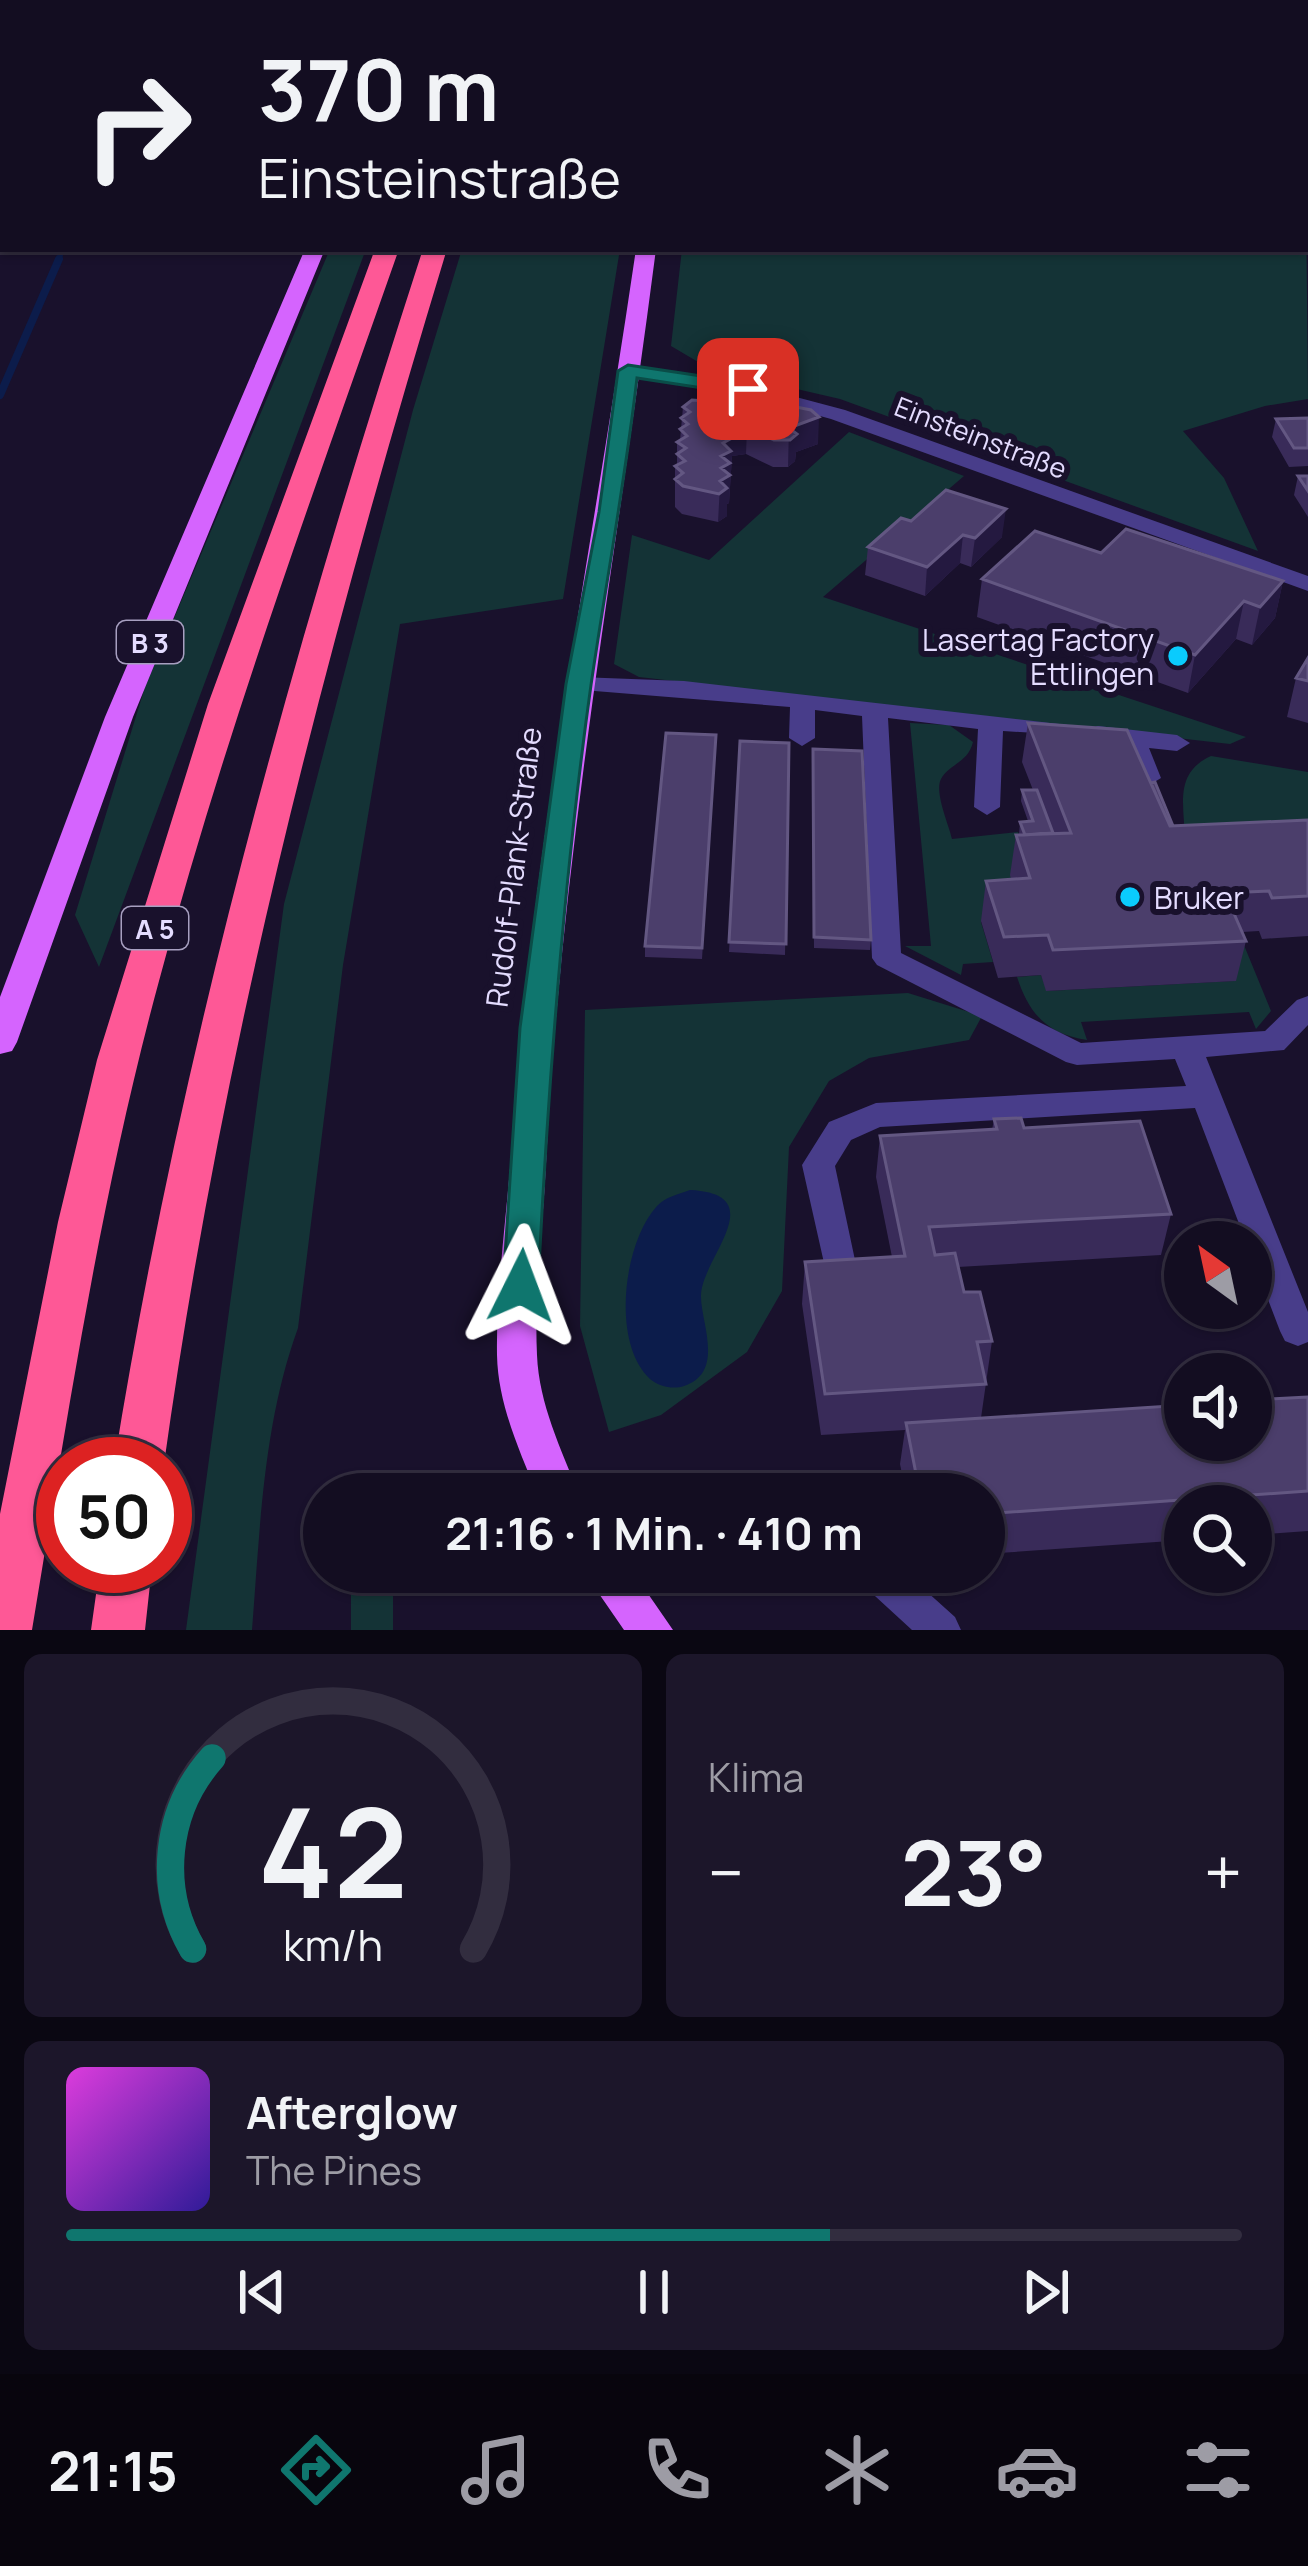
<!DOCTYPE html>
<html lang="de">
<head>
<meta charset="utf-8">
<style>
  body { margin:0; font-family:Manrope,sans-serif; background:#1c162a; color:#f1f3f6; height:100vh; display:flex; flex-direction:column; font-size:45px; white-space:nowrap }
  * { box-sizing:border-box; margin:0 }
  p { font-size:39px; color:#9d9ca5 }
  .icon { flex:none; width:66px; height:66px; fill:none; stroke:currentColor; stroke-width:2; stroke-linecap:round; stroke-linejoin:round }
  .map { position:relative; height:1630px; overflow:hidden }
  .drawer { display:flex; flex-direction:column; gap:24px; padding:24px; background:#0a0712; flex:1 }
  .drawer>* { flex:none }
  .top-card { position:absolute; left:0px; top:0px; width:1308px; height:252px; box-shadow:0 3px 9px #0004,0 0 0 3px #322d3f; background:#130d21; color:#f1f3f6; overflow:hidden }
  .needle { width:78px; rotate:327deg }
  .fabs { position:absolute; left:1164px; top:1221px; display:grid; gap:24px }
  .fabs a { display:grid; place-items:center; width:108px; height:108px; border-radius:50%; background:#130d21; box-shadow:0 3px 9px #0004,0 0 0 3px #322d3f; font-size:60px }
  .speed { position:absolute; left:36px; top:1437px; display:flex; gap:24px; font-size:60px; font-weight:700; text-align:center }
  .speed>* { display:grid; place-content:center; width:156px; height:156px; border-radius:50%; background:#130d21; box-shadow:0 3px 9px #0004,0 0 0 3px #322d3f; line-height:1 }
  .speed .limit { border:18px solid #d22; background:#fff; color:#111 }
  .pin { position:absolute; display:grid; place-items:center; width:102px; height:102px; color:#fff; margin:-51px; border-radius:24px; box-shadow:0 6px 18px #0006 }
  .me { position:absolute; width:132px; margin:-66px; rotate:3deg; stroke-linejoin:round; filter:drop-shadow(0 0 9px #0008) }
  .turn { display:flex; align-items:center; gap:42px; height:252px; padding:0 60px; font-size:54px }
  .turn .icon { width:156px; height:156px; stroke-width:2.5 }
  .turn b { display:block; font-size:84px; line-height:102px }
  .big { font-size:90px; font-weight:700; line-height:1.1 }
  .drawer .tile { flex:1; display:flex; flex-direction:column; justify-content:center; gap:18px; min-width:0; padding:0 42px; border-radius:18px; background:#1c162a }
  .drawer .dial { align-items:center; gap:0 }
  .dial svg { height:312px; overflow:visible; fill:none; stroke:#322d3f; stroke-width:7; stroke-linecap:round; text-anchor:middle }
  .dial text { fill:#f1f3f6; stroke:none }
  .song { display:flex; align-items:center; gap:36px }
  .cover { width:144px; height:144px; border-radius:18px; background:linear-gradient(135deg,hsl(300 70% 55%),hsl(250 70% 35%)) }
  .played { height:12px; border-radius:6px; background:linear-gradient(90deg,#0f766e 65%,#322d3f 65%) }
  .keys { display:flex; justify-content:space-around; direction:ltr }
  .heat { display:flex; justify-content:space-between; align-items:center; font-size:66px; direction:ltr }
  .drawer .tiles { flex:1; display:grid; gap:24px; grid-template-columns:1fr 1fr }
  .tile:last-child { grid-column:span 2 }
  .trip { position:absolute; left:303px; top:1473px; width:702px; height:120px; border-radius:60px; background:#130d21; box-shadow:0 3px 9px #0004,0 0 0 3px #322d3f; font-weight:700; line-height:120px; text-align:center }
  .menu { display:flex; height:192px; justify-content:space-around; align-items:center; background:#08050d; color:#9d9ca5 }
  .menu .icon { width:84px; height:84px }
  .menu .active { color:#0f766e }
  .menu b { font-size:54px; color:#f1f3f6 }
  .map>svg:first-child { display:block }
  .green { fill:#143336 }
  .water { fill:#0c1c4b }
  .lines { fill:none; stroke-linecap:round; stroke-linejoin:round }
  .stream-far1 { stroke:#0c1c4b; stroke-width:4.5 }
  .stream { stroke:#0c1c4b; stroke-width:8 }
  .minor { fill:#483d8a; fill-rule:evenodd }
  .major { fill:#d564fe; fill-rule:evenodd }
  .highway { fill:#fe5896; fill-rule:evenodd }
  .wall { fill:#392b59 }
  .shaded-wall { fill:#241940 }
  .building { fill:#4b3e6b; stroke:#635782; stroke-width:3 }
  .route { fill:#0f766e; stroke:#0a4d48; stroke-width:3 }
  .poi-dot { fill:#0acbfd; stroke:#19112c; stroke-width:4.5 }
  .labels { text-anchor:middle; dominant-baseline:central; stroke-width:12; stroke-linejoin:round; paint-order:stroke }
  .far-street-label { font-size:27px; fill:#e4dcff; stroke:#19112c }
  .shield { fill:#19112c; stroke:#a79fc0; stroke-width:3 }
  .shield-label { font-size:27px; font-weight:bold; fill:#e4dcff }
  .poi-label { font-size:30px; fill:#e4dcff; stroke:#19112c; text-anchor:end }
  .street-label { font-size:30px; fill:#e4dcff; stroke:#19112c }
</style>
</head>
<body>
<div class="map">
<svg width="1308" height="1630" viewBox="0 0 1308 1630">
  <rect width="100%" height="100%" fill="#19112c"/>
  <path class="green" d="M1305,91L1308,399L1265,406L1183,431L1224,478L1258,551L840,399L710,369L671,346L682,249H1305Z
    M330,249H366L99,967L75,915L145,687Z
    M462,249H620L563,599L400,624L343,965L298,1328C263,1424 260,1529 252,1630H186L284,904L413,410Z
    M849,432L964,476L823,597L1246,737L1230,744L639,677L614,664L632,535L709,560Z
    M910,723L949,725L973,742C968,763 949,764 941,779C934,792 949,825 952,839L1018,832L1027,855L1024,919L981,922L993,962L963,964L961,975L905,946H931Z
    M1211,756L1308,772V859L1185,840C1184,804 1174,773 1211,756Z
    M1239,933L1271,1011L1256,1029L1249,1012L1081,1022L1087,1040C1046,1034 1029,1013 1017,977L1041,975L1047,991L1234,981Z
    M908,993L982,1016L969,1040L869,1058L829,1081L789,1147L782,1291L747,1352L661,1415L609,1432L580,1326L585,1010Z
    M351,1572H393V1630H351Z"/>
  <path class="water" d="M690,1190C773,1194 702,1258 701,1295C700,1321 726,1372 684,1386C673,1390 658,1386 650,1379C611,1343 623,1243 657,1206C665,1197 679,1194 690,1190Z"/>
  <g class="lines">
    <path class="stream-far1" d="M658,0L667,3
      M58,262L63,249"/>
    <path class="stream" d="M0,395L59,259"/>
    <path class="minor" d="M627,365L736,381L845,410L1308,576V591L831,419L736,393L620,375L617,371Z
      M579,677L684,681L1068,725L1072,730L1068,735L1003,731L1000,807L987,815L974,807L978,729L888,718L901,953L1081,1043L1265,1031L1297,1000L1308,996V1025L1284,1050L1206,1057L1308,1312V1342L1298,1346L1285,1341L1280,1331L1251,1255V1242H1246L1195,1108L880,1127L851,1140L835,1166L862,1293L857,1303L845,1307L833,1303L802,1165L829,1122L876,1103L1186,1086L1175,1059L1077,1065L1066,1062L877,965L872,958L862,716L815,710V738L802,746L789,738L790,707L570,689L567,684Z
      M1098,726L1177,735L1190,743L1177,751L1149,748L1161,778L1148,786L1135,778L1122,744L1089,739L1085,734L1089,729Z
      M857,1572H905L955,1617L961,1630H912L863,1585Z"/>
    <path class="major" d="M373,0H389L390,3H374Z
      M678,0H694L677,3Z
      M305,249H325L133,717L17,1042L12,1051L0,1054V997L105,717Z
      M636,249H656C617,554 561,856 546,1164C543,1227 534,1292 537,1355C539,1404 561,1449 579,1494H537C519,1449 498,1404 497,1355C496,1290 506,1222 511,1156C531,851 592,551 636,249Z
      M584,1572H633L673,1630H624Z"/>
    <path class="highway" d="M375,249H399C314,491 225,733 159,981C101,1194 68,1413 32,1630H0V1514L58,1222L97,1060L208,704Z
      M423,249H447C325,651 222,1047 164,1464H114C181,1047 293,650 423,249Z
      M100,1566H152L145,1630H91Z"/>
  </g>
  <path class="wall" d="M1114,0H1155V2Z
    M1175,0H1243V3H1197L1176,2Z
    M683,407L818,444L796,452L795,461L788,467H773L746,454L732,456L729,503L727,504V516L718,522L682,514L675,507V466L677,465V442L680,440Z
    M1308,418V466L1289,467L1272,437L1276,419Z
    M1298,476H1308V517L1294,495Z
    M911,521L1002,537L971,567L960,563L925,596L865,575L868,547Z
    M1101,553L1283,581L1275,618L1252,645L1236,639L1188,693L977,617L982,579Z
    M1308,658V723L1287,717L1296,678Z
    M1028,723L1151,783L1173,826L1308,820V936L1262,939L1259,931L1242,932L1246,941L1236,981L1046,991L1041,975L998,978L981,921L986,881L1011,879L1010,875L1016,835H1019L1020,822L1028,821L1021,801L1022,790H1033L1022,762Z
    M716,735L702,959L645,957V946Z
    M740,741L789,743L785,955L729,952Z
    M812,759L871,940L870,950L814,948Z
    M994,1119L1024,1128L1171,1214L1161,1255L958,1267L964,1292L992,1341L981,1418L1308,1397V1531L1251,1535V1506H1185V1540L984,1554V1494H906L900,1464L905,1430L821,1435L802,1304L805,1262L892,1257L876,1177L880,1136L992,1130Z"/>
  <path class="shaded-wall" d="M819,417L818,444L796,452L795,461L788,467L789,428Z
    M747,427L746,454L732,456L729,503L727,504V516L718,522L723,431Z
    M1006,509L1002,537L971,567L975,538Z
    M963,535L960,563L925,596L927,567Z
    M1283,581L1275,618L1252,645L1260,607Z
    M1244,601L1236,639L1188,693L1195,655Z"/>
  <path class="building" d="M1198,2L1268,3H1198Z
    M1305,4H1308V46H1305Z
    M714,395L748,402L755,397L771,398L776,403L811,410L819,417L789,428L797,434L790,440H774L747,427L723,431L732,438L723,443L731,451L721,456L730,463L721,468L730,475L720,481L727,488L719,494L683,486L675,479L683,473L675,466L685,461L677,454L686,448L677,442L687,436L680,429L688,424L681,418L690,412L683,407L692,400L706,401Z
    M1308,418V448H1294L1276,419Z
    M1298,476H1308V491Z
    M946,490L1006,509L975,538L963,535L927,567L868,547L901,518L911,521Z
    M1126,529L1283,581L1260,607L1244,601L1195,655L982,579L1035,531L1101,553Z
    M1308,658V681L1296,678Z
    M1028,723L1127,730L1170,826L1308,820V896L1272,898L1269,891L1225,893L1246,941L1053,950L1048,935L1004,937L986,881L1030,878L1016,835L1071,833Z
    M666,733L716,735L702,948L645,946Z
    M740,741L789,743L786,944L729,942Z
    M813,749L862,751L871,940L814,937Z
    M1155,782L1173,826H1170L1151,783Z
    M1022,790H1037L1053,833L1025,835L1020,822L1033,821Z
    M1021,1118L1024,1128L1140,1121L1171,1214L929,1227L935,1255L955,1253L964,1292H980L992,1341L977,1342L986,1384L825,1394L805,1262L905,1256L880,1136L997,1129L994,1119Z
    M1308,1397V1491L984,1514V1494H920L906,1423L1185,1405V1440H1251V1400Z"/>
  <path class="route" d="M628,365L748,383L758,389L748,395L637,378C625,482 606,583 591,685C563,885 548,1085 538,1286L533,1296L521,1300L508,1296L503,1286L520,1028L566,684L599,512L618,371Z"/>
  <g class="poi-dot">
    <circle cx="1178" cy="656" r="12"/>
    <circle cx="1130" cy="897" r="12"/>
  </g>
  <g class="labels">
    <g class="far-street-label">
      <text transform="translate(981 437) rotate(21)">Einsteinstraße</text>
    </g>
    <g class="shield">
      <rect x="117" y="621" width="66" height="42" rx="9"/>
      <rect x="122" y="907" width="66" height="42" rx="9"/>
    </g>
    <g class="shield-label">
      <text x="150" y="642">B 3</text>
      <text x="155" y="928">A 5</text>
    </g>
    <g class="poi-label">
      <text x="1154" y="639">Lasertag Factory<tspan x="1154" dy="34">Ettlingen</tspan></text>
      <text x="1154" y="897" text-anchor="start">Bruker</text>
    </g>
    <g class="street-label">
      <text transform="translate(513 867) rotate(-83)">Rudolf-Plank-Straße</text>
    </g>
  </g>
</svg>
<div class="fabs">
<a><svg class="needle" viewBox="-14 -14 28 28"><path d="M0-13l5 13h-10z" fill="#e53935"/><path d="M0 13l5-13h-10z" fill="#9d9ca5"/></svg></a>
<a><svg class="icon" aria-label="sound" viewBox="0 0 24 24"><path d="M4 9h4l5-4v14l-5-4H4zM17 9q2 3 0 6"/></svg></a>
<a><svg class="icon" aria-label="search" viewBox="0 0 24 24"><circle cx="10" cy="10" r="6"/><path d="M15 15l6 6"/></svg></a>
</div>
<div class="speed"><div class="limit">50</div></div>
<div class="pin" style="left:748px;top:389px;background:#d93025"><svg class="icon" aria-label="arrive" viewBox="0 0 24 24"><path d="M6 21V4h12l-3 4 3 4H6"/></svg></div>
<svg class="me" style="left:521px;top:1286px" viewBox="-20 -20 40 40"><path d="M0-17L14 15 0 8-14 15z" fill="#0f766e" stroke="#fff" stroke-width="4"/></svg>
<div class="trip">21:16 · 1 Min. · 410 m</div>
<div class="top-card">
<div class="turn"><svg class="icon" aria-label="right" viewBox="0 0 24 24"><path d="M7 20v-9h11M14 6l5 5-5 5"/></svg><div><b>370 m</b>Einsteinstraße</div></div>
</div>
</div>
<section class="drawer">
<div class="tiles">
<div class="tile dial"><svg viewBox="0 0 100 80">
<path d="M14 69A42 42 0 1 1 86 69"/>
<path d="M14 69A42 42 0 0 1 19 20" stroke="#0f766e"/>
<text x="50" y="56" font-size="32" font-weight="700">42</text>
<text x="50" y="72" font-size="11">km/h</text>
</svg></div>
<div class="tile"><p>Klima</p>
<div class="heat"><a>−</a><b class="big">23°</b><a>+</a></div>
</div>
<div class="tile">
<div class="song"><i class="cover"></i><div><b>Afterglow</b><p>The Pines</p></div></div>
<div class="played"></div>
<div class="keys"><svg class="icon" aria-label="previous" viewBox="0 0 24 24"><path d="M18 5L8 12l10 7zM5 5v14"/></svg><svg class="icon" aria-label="pause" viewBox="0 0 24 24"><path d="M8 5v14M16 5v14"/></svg><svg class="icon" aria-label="next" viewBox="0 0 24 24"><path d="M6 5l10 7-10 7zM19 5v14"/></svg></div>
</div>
</div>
</section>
<nav class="menu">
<b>21:15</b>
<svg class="icon active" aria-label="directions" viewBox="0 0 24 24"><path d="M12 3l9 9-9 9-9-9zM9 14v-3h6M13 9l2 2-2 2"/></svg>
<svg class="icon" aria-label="music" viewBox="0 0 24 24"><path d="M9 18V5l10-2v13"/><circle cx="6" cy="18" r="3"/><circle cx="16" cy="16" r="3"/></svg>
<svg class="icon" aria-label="phone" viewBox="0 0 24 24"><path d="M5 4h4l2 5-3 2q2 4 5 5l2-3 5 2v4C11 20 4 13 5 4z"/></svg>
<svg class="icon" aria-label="climate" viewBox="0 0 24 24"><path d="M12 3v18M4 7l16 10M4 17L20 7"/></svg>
<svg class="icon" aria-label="car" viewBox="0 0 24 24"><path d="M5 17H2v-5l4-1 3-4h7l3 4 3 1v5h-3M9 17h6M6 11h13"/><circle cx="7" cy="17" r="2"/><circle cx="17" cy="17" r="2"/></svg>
<svg class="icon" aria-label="filters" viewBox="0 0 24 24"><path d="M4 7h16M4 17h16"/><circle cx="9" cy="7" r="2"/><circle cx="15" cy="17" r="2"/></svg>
</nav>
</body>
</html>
